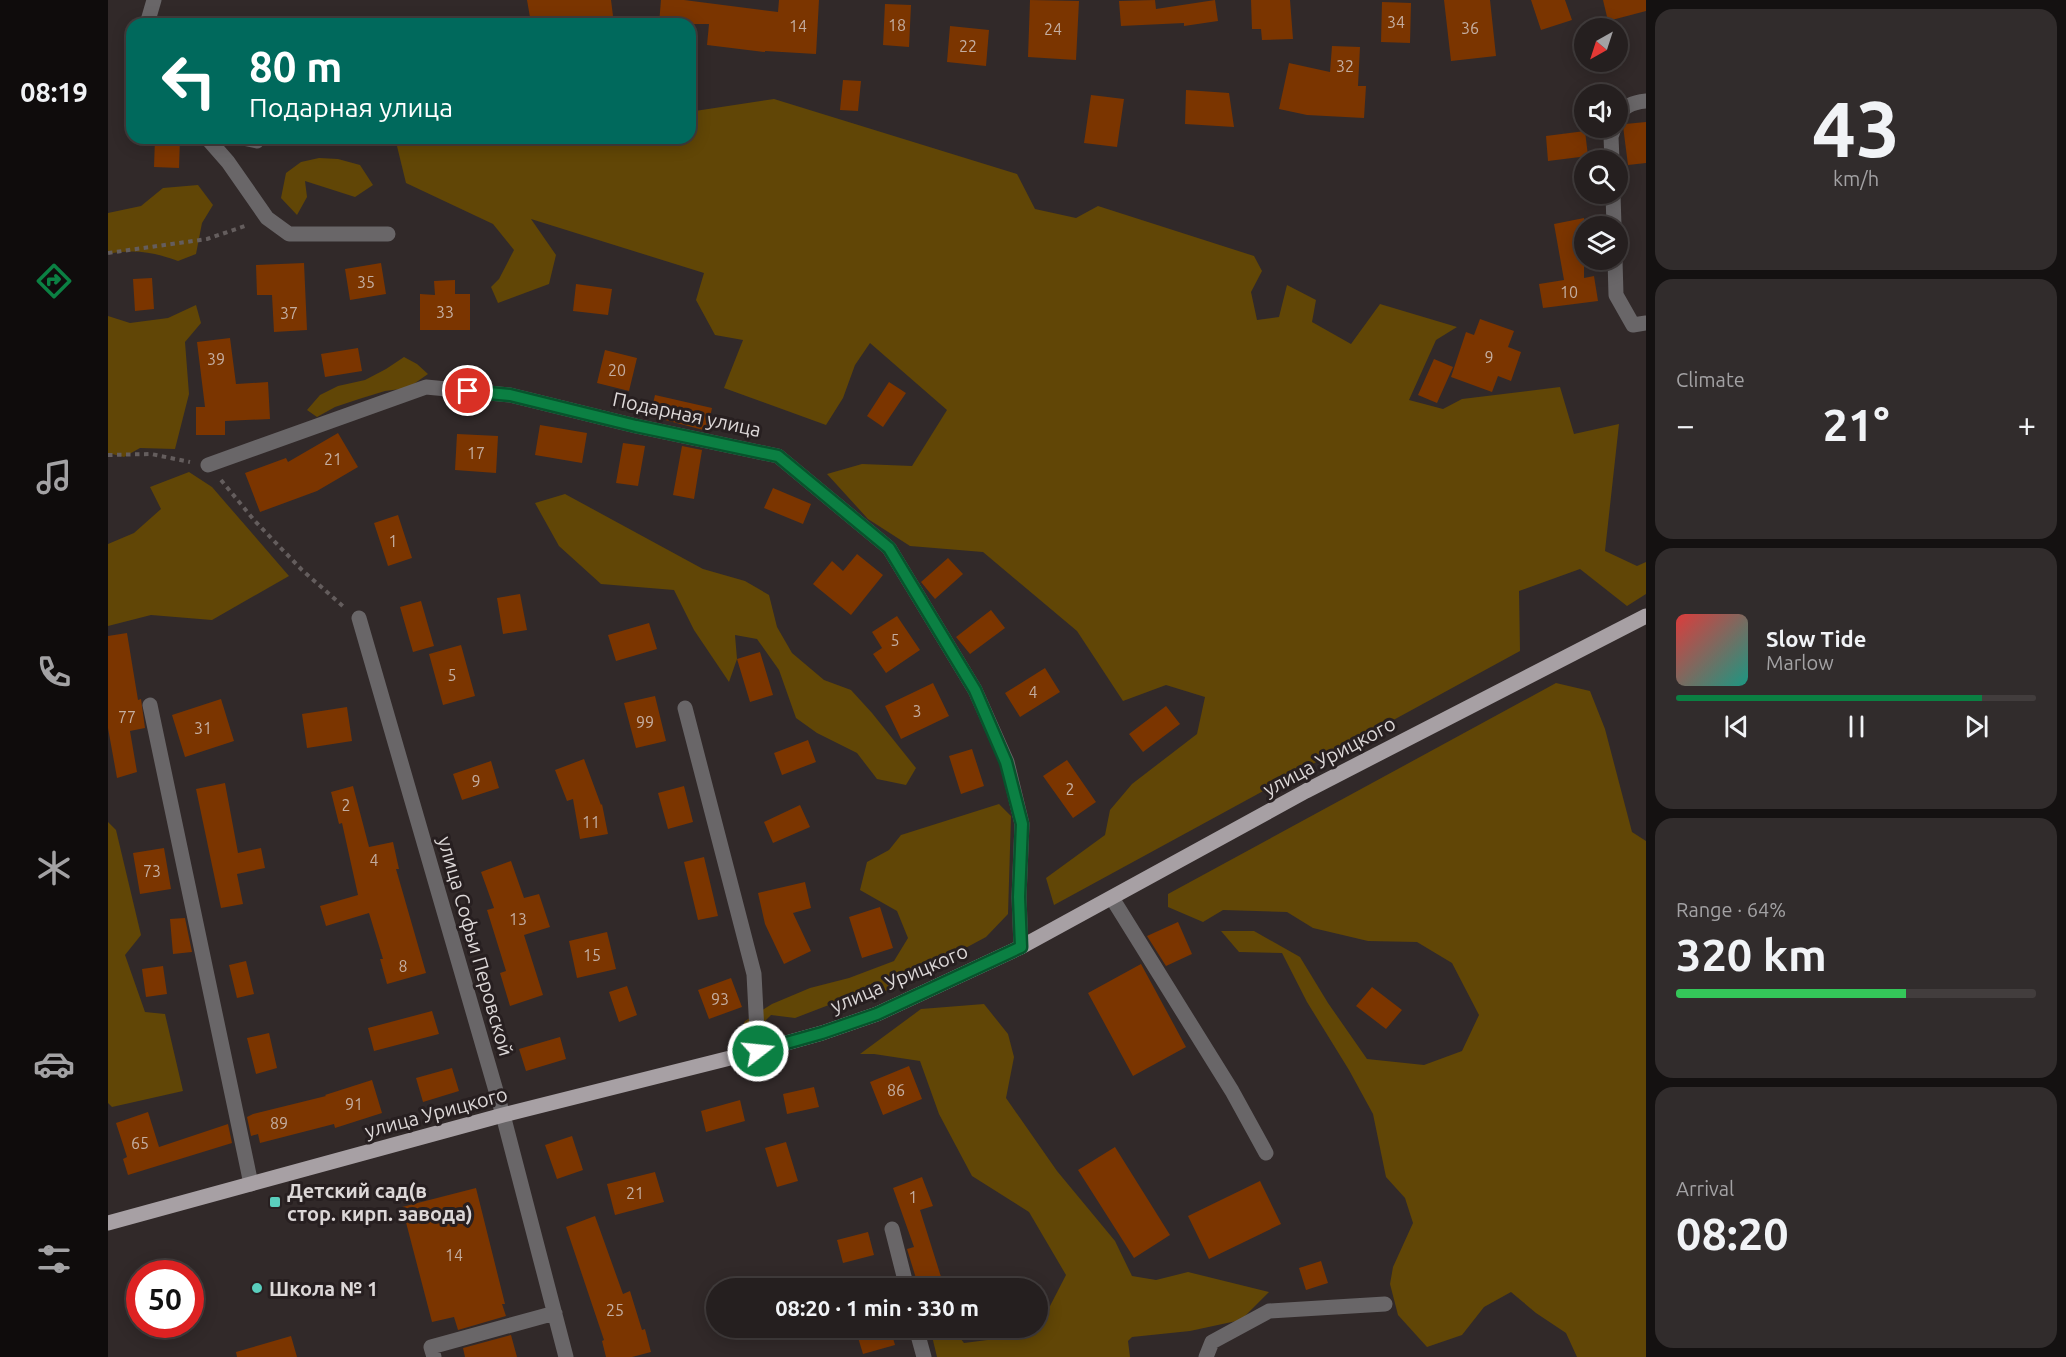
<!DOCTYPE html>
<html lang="en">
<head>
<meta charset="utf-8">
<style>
  body { margin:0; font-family:Ubuntu,sans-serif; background:#312c2c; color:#f1f3f6; height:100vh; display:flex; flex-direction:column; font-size:22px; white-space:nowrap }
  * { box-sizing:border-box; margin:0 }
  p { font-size:20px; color:#a3a2a4 }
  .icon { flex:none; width:33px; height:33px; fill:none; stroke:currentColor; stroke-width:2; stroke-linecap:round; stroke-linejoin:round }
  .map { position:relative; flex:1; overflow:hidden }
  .side { display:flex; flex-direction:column; gap:9px; padding:9px; background:#141111; width:420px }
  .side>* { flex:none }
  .top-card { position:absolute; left:18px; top:18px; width:570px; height:126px; border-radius:18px; box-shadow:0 3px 15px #0003,0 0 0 2px #423d3d; background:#00695c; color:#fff; overflow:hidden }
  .needle { width:39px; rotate:219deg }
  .buttons { position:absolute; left:1466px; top:18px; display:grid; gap:12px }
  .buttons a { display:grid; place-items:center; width:54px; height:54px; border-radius:50%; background:#251f1f; box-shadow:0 3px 15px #0003,0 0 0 2px #423d3d; font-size:30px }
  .speed { position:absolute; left:18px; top:1260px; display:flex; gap:12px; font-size:30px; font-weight:700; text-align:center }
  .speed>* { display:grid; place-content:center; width:78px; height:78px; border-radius:50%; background:#251f1f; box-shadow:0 3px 15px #0003,0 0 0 2px #423d3d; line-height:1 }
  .speed .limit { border:9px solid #d22; background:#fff; color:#111 }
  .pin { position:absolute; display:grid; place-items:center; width:51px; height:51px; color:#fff; margin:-26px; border:3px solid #fff; border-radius:50%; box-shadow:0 2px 6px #0007 }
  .me { position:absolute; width:66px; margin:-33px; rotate:74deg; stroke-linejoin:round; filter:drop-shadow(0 0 4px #0008) }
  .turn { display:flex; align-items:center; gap:21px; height:126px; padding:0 24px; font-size:27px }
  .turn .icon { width:78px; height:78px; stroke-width:2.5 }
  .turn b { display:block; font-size:42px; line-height:51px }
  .big { font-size:45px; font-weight:700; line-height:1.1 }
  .side .tile { flex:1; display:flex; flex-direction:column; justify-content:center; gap:9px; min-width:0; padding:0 21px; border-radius:18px; background:#312c2c }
  .side .dial { align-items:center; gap:0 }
  .dial b { font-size:78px; line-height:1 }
  .song { display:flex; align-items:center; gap:18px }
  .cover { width:72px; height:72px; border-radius:9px; background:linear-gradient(135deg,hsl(0 70% 55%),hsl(170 70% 35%)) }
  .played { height:6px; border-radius:3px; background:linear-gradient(90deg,#0b8043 85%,#423d3d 85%) }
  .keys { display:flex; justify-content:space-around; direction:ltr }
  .heat { display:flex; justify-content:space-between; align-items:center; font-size:33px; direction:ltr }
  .charge { height:9px; border-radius:4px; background:linear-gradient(90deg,#34c759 64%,#423d3d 0) }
  .trip { position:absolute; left:598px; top:1278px; width:342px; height:60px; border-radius:30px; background:#251f1f; box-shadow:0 3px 15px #0003,0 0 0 2px #423d3d; font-weight:700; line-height:60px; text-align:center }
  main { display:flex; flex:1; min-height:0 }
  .tab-bar { display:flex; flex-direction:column; width:108px; justify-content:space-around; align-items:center; background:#0f0c0c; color:#a3a2a4 }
  .tab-bar .icon { width:42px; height:42px }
  .tab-bar .selected { color:#0b8043 }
  .tab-bar b { font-size:27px; color:#f1f3f6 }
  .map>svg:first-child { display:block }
  .green { fill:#614606 }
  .building { fill:#7b3500 }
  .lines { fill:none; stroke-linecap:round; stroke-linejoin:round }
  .path { stroke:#645d5d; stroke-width:4; stroke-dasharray:4.5 4.5; stroke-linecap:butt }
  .minor { stroke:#696668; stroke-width:15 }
  .major { stroke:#a7a0a4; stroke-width:15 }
  .route-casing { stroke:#07532c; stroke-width:15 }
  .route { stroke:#0b8043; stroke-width:10 }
  .poi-dot { fill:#5acebd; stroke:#271f20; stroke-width:2 }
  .labels { text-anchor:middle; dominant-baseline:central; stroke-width:6; stroke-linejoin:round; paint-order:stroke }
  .number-label { font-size:16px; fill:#c4aea1 }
  .street-label { font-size:20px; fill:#dcd7d7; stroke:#271f20 }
  .poi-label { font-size:20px; font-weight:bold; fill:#dcd7d7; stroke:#271f20; text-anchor:start }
</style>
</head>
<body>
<main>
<nav class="tab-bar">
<b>08:19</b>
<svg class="icon selected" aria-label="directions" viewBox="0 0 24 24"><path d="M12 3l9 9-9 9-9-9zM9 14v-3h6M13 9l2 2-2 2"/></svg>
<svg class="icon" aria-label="music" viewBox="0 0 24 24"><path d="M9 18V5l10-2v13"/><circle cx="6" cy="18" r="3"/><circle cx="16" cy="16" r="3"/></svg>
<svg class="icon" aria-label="phone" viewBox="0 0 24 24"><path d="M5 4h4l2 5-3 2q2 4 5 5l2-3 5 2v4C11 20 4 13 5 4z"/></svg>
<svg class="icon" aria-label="climate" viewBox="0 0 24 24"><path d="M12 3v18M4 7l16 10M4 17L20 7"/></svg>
<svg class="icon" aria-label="car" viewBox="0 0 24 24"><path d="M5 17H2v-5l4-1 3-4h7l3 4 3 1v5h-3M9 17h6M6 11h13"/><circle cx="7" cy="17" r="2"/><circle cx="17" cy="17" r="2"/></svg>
<svg class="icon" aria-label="filters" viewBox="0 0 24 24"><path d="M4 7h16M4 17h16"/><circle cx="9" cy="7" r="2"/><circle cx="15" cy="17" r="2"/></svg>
</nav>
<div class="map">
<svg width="1538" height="1357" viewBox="0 0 1538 1357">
  <rect width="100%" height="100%" fill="#312929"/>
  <path class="green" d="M666,99L909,174L927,209L968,218L990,206L1146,256L1154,271L1143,292L1149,320L1171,317L1179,285L1208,300L1204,322L1243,344L1272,304L1349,327L1328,340L1301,400L1335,409L1354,399L1452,387L1466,434L1511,424L1497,551L1529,566L1538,562V594L1519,606L1472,569L1411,591L1412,651L946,905L938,878L997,835L1002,810L1024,784L1089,734L1097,697L1058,685L1015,701L969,631L875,552L802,546L760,519L719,474L754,464L804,466L839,410L762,343L747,365L735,398L718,425L616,388L635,340L607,335L588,300L596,273L423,219L448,255L441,284L390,303L383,287L391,279L406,250L385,224L298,183L288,142L285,138H582V102L587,111Z
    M211,158L230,159L252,165L265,185L247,197L197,181L199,197L189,215L173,198L178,173L193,162Z
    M90,185L105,205L94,223L88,254L70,261C45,252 27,249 0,254V213L33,206L55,188Z
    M88,305L93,323L77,342L81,394L67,449L32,448L16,457L0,453V316L22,323L60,318Z
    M296,357L309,364L320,374L300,388L277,391L251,399L227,407L209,417L199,410L212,395L230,386L257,380L278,369Z
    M81,472L104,487L181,576L104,620L43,615L0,626V544L26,533L53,509L42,487Z
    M457,494L595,569L637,581L661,595L669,627L684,653L716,680L743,690L764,713L808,768L798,785L769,779L749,753L709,733L688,718L671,670L649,639L627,635L629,659L621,682L586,630L566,590L493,584L451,546L427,503Z
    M1448,683L1482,691L1497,729L1524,832L1538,841V1357H1469L1458,1333L1428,1313L1403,1292L1376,1307L1354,1335L1319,1347L1290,1315L1282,1284L1285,1267L1305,1223L1297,1198L1278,1177L1265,1114L1241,1070L1199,1002L1174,953L1131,952L1113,931H1146L1192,957L1220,1003L1259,1059L1316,1065L1354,1051L1371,1015L1344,963L1309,942L1260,941L1205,928L1179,912L1115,910L1095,922L1060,907V894Z
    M891,804L903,816L900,914L878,937L770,995L726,1003L687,1018L663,1015L640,1038L628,1039L637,1021L664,1004L702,988L741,978L786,961L800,938L789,911L752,890L759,862L781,850L793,835Z
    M0,822L8,830L33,935L17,955L37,1012L57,1014L75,1091L4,1107L0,1103Z
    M876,1004L900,1034L906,1057L898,1098L949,1171L1007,1241L1024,1276L1048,1280L1080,1272L1161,1292L1133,1320L1082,1331L1024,1337L1020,1341L1022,1357H829L822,1328H844L856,1343L895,1338L908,1328H930V1313L942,1306L958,1275L921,1212L864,1176L831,1114L812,1061L766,1054H752L813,1009Z"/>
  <path class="building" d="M419,0H503L506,24H468L467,16L423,23Z
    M553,0H576L670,12L671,0H711L708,54L657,51V52L599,45L601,24H551Z
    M922,0L971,1L968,60L920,57Z
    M1047,0L1048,9L1107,0L1110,21L1076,26V23L1013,26L1011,1Z
    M1143,0H1182L1185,39L1154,40L1153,29H1144Z
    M1336,0H1382L1388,56L1343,61Z
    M1423,0H1457L1464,20L1433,30Z
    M1495,0H1538V11L1500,21Z
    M1274,2L1303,3L1302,43L1273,42Z
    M777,4L803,5L801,47L775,45Z
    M842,26L881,30L878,66L839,62Z
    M1224,46L1252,47L1250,86H1258L1256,118L1199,115L1171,109L1181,63L1222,72Z
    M735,80L753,81L750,111L732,110Z
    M1078,90L1121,93L1126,127L1077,124Z
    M983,95L1016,99L1009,147L976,143Z
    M1538,122V163L1520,165L1515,126L1517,124Z
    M1477,131L1480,156L1440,161L1438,136Z
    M47,138H72L71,168L46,167Z
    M1476,218V278L1486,276L1490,301L1435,308L1431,284L1456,280L1446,224Z
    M196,263L199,330L166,332L164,295H149L148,265Z
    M273,263L278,294L242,300L237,269Z
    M44,278L46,309L27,311L25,279Z
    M347,280V294H362V330H312V294L327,295L326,281Z
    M468,284L504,289L500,315L465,311Z
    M1372,319L1406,331L1400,347L1413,352L1403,381L1390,376L1384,392L1343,377L1358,332L1366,335Z
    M122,338L128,384L160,382L162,419L117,421V435H88V407H97L89,342Z
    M250,348L254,371L217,377L213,354Z
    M497,350L529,358L521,391L489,383Z
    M1326,359L1345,367L1329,403L1310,395Z
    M781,382L798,393L775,427L759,416Z
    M547,395L604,408L599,431L542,416Z
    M432,425L479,433L474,463L427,455Z
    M230,433L250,467L209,491L152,512L137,473L178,458L180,462Z
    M349,434L390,436L388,473L347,470Z
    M515,443L537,446L530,486L508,483Z
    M574,446L594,450L586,499L565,495Z
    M665,488L703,504L695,524L656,508Z
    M290,515L304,558L280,566L266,523Z
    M749,554L775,575L743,615L705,584L724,561L735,571Z
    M840,558L855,574L827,599L813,582Z
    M412,594L419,630L395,634L389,598Z
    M313,601L326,646L305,652L292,607Z
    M883,610L897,628L862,654L848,637Z
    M789,616L812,650L778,673L765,654L774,648L764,632Z
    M541,623L549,649L508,661L500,635Z
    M19,633L30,700L33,699L37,728L22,731L29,772L9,778L0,728V636Z
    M353,645L367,696L335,705L321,654Z
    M652,652L665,695L642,702L629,659Z
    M937,668L952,692L912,717L897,693Z
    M825,683L841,716L793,739L777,706Z
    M547,696L558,741L528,748L516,703Z
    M113,699L126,741L77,757L64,715Z
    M1058,706L1072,724L1035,752L1021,734Z
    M239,707L244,741L199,748L194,714Z
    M700,740L708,762L674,775L666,753Z
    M864,749L876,786L853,794L841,756Z
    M476,759L493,805L494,804L500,834L472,839L465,799L459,801L447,770Z
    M959,760L988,802L965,818L935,776Z
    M383,761L391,788L354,800L345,774Z
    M117,783L130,853L153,848L157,868L129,874L135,904L113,908L88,789Z
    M245,786L261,847L285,842L291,869H288L318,973L279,984L272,959H275L261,913L218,926L212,906L250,895L234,823L231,824L223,792Z
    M576,786L585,822L560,829L550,793Z
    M692,805L702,827L665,843L656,822Z
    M56,848L63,889L32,894L25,853Z
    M596,857L610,916L590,920L576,862Z
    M403,861L416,898L431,894L442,927L416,935L435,995L402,1006L392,973L398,971L379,910L386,908L373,872Z
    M697,882L703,908L685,913L703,951L676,964L657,924L650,893Z
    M772,907L785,948L754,958L741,917Z
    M77,918L84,952L65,954L62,919Z
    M1070,922L1084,954L1058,966L1039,936Z
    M499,932L508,969L469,978L461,941Z
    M138,961L146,994L129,998L121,965Z
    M1033,964L1078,1047L1025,1076L980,993Z
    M55,966L59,994L38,997L34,969Z
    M623,978L634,1007L601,1019L590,990Z
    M519,986L529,1015L511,1022L501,992Z
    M1264,987L1294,1010L1278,1029L1248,1006Z
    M324,1011L331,1034L266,1051L260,1028Z
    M161,1033L169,1068L148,1074L139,1038Z
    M452,1037L458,1059L418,1071L411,1049Z
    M801,1066L814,1099L775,1115L762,1082Z
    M344,1068L351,1091L315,1102L308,1078Z
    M264,1080L274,1113L227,1128L226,1124L152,1143L150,1134L143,1136L139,1117L145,1114L218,1096L217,1095Z
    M706,1087L711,1107L679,1114L675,1094Z
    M632,1100L637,1121L598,1132L593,1111Z
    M40,1112L51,1147L120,1124L124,1143L20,1175L15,1159L19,1157L8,1123Z
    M464,1136L475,1170L449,1179L437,1145Z
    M678,1142L690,1181L669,1187L657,1148Z
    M1007,1147L1062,1235L1026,1258L970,1170Z
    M547,1172L556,1202L507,1215L499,1184Z
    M814,1177L825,1206L812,1210L834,1280L811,1288L799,1249L806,1247L785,1188Z
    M1152,1181L1173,1224L1101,1259L1080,1216Z
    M368,1188L397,1304H394L398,1316L350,1330L346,1317L324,1322L294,1207Z
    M487,1216L515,1294L522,1291L534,1330L537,1329L543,1352L524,1357H498L494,1341L496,1340L458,1227Z
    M760,1232L766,1255L735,1263L729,1240Z
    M1213,1261L1220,1283L1198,1290L1191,1268Z
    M761,1328H782L787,1345L755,1354L748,1331Z
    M403,1335L409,1357H357L355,1348Z
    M183,1336L189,1357H129L128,1352Z"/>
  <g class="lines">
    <path class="path" d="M0,253L99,239L140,225
      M0,455L43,454L82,462
      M113,480L146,520L194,570L237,608"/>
    <path class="minor" d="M39,24L46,0
      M1509,119C1513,107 1526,102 1538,101
      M99,138L120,162L159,218L181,234H280
      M135,138L149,141
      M1504,160L1503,137L1506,128
      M1505,194L1506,226
      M1507,260L1508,295L1525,325L1538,323
      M100,465L318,387L402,395L528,426L670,456L781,548L867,690L899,762L914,824L911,897L913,947
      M251,618L395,1115L458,1357
      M42,705L143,1184
      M577,708L646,974L650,1051
      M1004,898L1124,1091L1158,1153
      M784,1229L799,1288
      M808,1328L816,1357
      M326,1357L323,1347L447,1313
      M1098,1357L1104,1342L1161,1311L1277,1304"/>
    <path class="major" d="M0,1223L395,1115L650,1051L714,1033L769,1014L913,947L1198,791L1538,616"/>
  </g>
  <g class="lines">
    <g class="route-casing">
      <path id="route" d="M360,391L402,395L528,426L670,456L781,548L867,690L898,762L914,824L911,897L913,947L769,1014L714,1033L650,1051"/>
    </g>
    <use href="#route" class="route"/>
  </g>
  <g class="poi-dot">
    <rect x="161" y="1196" width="12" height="12" rx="3"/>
    <circle cx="149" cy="1288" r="6"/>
  </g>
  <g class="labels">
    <g class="number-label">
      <text x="1288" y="22">34</text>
      <text x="789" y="25">18</text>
      <text x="690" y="26">14</text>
      <text x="1362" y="28">36</text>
      <text x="945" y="29">24</text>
      <text x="860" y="46">22</text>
      <text x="1237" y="66">32</text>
      <text x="258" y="282">35</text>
      <text x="1461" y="292">10</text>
      <text x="337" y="312">33</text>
      <text x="181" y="313">37</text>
      <text x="1381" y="357">9</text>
      <text x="108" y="359">39</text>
      <text x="509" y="370">20</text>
      <text x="368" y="453">17</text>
      <text x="225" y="459">21</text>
      <text x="285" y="541">1</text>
      <text x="787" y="640">5</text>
      <text x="344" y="675">5</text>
      <text x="925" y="692">4</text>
      <text x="809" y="711">3</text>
      <text x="19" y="717">77</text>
      <text x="537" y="722">99</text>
      <text x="95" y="728">31</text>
      <text x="368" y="781">9</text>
      <text x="962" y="789">2</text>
      <text x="238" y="805">2</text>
      <text x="483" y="822">11</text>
      <text x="266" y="860">4</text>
      <text x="44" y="871">73</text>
      <text x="410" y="919">13</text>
      <text x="484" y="955">15</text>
      <text x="295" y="966">8</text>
      <text x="612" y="999">93</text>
      <text x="788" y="1090">86</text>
      <text x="246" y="1104">91</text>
      <text x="171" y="1123">89</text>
      <text x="32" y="1143">65</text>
      <text x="527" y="1193">21</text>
      <text x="805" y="1197">1</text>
      <text x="346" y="1255">14</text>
      <text x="507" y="1310">25</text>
    </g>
    <g class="street-label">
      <text transform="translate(579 414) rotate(12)">Подарная улица</text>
      <text transform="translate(1221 756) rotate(-28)">улица Урицкого</text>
      <text transform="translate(368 946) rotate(74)">улица Софьи Перовской</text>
      <text transform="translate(791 978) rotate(-23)">улица Урицкого</text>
      <text transform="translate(328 1112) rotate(-15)">улица Урицкого</text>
    </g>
    <g class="poi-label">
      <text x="179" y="1190">Детский сад(в<tspan x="179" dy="23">стор. кирп. завода)</tspan></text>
      <text x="161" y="1288">Школа № 1</text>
    </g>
  </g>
</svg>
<div class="buttons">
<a><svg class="needle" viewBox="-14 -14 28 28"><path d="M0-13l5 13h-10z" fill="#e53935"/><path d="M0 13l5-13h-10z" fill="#a3a2a4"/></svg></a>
<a><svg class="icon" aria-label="sound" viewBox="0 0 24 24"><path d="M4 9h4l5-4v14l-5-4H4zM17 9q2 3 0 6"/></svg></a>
<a><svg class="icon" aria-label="search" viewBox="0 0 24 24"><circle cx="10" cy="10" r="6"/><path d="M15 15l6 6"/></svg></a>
<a><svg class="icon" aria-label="layers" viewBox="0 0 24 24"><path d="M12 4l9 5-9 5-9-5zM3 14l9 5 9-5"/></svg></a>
</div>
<div class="speed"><div class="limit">50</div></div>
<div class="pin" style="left:360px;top:391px;background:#d93025"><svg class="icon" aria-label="arrive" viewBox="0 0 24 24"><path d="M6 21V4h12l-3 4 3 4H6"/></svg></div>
<svg class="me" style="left:650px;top:1051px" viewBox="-20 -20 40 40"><circle r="17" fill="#0b8043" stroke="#fff" stroke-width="3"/><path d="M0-11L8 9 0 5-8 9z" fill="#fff"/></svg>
<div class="trip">08:20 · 1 min · 330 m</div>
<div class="top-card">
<div class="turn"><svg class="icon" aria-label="left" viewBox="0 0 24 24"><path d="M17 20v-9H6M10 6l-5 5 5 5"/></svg><div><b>80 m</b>Подарная улица</div></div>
</div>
</div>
<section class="side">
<div class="tile dial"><b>43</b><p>km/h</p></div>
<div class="tile"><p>Climate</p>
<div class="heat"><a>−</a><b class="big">21°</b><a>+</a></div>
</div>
<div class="tile">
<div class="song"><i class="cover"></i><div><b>Slow Tide</b><p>Marlow</p></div></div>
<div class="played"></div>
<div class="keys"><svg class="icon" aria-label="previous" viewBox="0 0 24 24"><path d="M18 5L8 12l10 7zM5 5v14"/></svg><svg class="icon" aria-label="pause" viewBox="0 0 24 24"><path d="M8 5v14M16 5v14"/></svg><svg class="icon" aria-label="next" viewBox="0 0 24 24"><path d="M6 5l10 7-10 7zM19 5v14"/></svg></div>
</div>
<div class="tile"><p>Range · 64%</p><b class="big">320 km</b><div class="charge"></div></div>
<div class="tile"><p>Arrival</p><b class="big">08:20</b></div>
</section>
</main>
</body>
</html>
